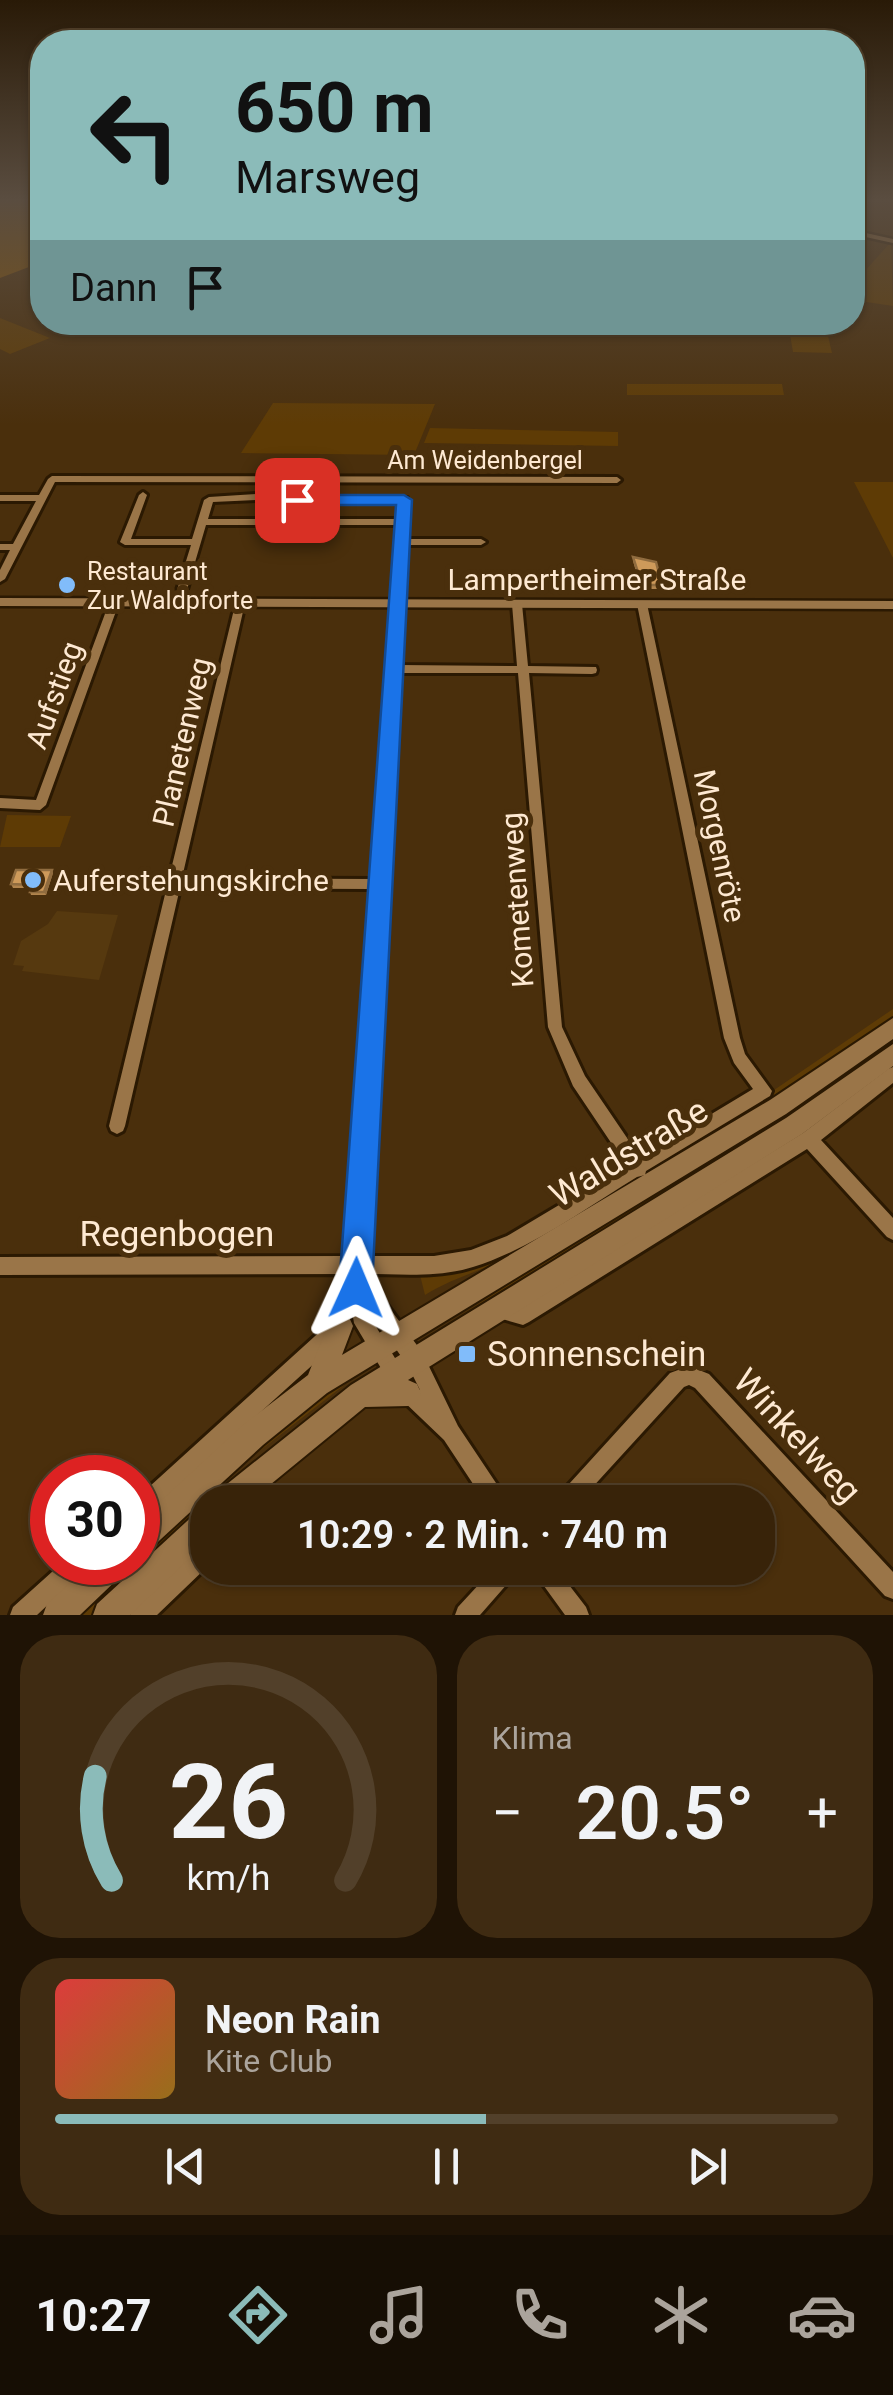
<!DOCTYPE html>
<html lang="de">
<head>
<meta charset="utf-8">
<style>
  body { margin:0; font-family:Roboto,sans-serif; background:#3f2b12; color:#f1f3f6; height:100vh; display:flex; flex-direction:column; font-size:38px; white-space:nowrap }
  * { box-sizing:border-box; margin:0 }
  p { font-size:32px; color:#aba49c }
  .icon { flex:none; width:55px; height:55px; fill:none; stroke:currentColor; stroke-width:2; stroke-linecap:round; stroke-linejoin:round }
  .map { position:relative; height:1615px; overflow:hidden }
  .drawer { display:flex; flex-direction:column; gap:20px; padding:20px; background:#1f1305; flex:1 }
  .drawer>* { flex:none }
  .top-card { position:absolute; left:30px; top:30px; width:835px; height:305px; border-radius:40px; box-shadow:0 2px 8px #0004,0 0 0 2px #52402a; background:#8bbbb9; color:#111; overflow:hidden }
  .speed { position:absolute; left:30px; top:1455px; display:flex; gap:20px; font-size:50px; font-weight:700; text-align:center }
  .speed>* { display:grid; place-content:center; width:130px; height:130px; border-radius:50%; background:#382309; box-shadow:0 2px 8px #0004,0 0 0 2px #52402a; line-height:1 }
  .speed .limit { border:15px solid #d22; background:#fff; color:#111 }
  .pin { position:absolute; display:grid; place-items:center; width:85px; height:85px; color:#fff; margin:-42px; border-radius:20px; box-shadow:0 5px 15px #0006 }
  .me { position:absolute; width:110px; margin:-55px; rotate:1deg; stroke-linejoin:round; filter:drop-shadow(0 0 8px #0008) }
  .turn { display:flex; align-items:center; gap:35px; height:210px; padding:0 40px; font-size:45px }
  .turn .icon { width:130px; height:130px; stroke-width:2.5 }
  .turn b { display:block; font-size:70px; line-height:85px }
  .then { display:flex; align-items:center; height:95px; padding:0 40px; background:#0003; gap:20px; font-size:38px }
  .big { font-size:75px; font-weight:600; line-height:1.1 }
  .drawer .tile { flex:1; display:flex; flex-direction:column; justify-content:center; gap:15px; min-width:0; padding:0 35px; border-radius:40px; background:#3f2b12 }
  .drawer .dial { align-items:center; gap:0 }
  .dial svg { height:260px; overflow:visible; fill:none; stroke:#52402a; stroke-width:7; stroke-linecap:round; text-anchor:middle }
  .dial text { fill:#f1f3f6; stroke:none }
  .song { display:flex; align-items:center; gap:30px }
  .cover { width:120px; height:120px; border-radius:15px; background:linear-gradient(135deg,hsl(0 70% 55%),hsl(40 70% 35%)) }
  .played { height:10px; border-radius:5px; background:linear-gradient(90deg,#8bbbb9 55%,#52402a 55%) }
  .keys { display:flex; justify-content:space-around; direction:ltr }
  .heat { display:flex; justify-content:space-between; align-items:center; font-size:55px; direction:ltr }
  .drawer .tiles { flex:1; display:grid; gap:20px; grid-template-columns:1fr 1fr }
  .tile:last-child { grid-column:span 2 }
  .trip { position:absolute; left:190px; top:1485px; width:585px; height:100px; border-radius:40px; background:#382309; box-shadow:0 2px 8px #0004,0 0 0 2px #52402a; font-weight:600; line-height:100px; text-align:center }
  .menu { display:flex; height:160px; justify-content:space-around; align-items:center; background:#160e04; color:#aba49c }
  .menu .icon { width:70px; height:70px }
  .menu .active { color:#8bbbb9 }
  .menu b { font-size:45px; color:#f1f3f6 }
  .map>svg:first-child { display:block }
  .built { fill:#56390f }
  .green { fill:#5e3b05 }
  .forest { fill:#835306 }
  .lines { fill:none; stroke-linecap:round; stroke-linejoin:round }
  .minor-casing { stroke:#2b1902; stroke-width:6 }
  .tertiary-casing { stroke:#2b1902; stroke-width:5 }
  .secondary-casing { stroke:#2b1902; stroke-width:4 }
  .minor { fill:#9a7548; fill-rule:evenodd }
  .tertiary { fill:#9a7548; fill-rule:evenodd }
  .secondary { fill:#9a7548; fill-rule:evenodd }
  .wall { fill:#b1844d }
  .shaded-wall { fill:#906c3f }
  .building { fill:#ce9a5a; stroke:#906c3f; stroke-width:2.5 }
  .route { fill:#1a73e8; stroke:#114b97; stroke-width:2.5 }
  .poi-dot { fill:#81bcfa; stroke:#4a2f0c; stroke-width:4 }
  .labels { text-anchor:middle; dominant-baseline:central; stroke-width:10; stroke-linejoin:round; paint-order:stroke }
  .far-street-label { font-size:25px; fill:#fee9d2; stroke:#4a2f0c }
  .far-poi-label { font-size:25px; fill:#fee9d2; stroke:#4a2f0c; text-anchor:start }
  .street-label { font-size:30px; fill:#fee9d2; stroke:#4a2f0c }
  .poi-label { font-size:30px; fill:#fee9d2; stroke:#4a2f0c; text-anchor:start }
  .near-street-label { font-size:35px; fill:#fee9d2; stroke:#4a2f0c }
  .near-poi-label { font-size:35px; fill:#fee9d2; stroke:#4a2f0c; text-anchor:start }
</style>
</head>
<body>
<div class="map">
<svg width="893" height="1615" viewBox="0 0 893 1615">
  <rect width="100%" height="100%" fill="#4a2f0c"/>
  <path class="built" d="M57,911L118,915L99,980L22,971L24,966L13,965L21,941L48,924Z"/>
  <path class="green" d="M891,242L893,306L853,300V284Z
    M0,318L50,338L10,354L0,349Z
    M788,323H825L832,353L793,352Z
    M627,384H782L784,395H627Z
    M273,403L435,404L414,455L241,453Z
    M430,428L618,432V446L424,443Z
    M854,482H893V558Z
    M7,815L71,816L60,847H0Z
    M893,1009V1017C772,1106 642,1187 509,1257C481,1271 452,1278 425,1295L420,1275L505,1253L727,1122Z
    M893,1036V1046L847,1081L439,1334L438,1330Z
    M345,1378L347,1383L244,1463L93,1615H73L129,1563L138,1562V1555L241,1458Z"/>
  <path class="forest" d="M0,199H42V262L0,278Z"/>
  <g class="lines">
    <g class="minor-casing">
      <path id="minor" d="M52,476L617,477L621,480L617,483L55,482L5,579L0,582V570L10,550H0V544H13L36,501H0V495H39L48,479Z
        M143,492L147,495L131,539H192L204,500L209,497L256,494L260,497L256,500L213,502L208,519H289L292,500L297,497L407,498L406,539H481L486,542L481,545H406L399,665L517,666L512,604L517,601L522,604L528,666L596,667L597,670L596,673L592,674L529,673L562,1027L585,1076L640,1157L753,1089L734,1063L724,1038L637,604L642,601L647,604L740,1038L745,1054L772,1091L770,1096L646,1171L645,1175L637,1177C586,1208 531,1249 473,1267C438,1278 400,1274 364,1274L366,1285L388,1306L422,1352L458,1426L504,1495L507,1502H485L444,1440L399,1397L396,1390L399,1383L406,1380L420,1390L408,1366L371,1314L372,1320L404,1373L402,1380L395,1382L388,1380L354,1323L346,1274L0,1275V1257L346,1256L372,889L180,888L125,1126L123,1131L117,1134L111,1131L109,1126L236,601L240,600L245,603L182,878L373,879L398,525H206L183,603L178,606L173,603L191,545H125L120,542L139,495ZM301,503H399L398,519H298ZM398,673H518L548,1027L573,1086L626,1165L507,1236L471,1250L434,1256H364Z
        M114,600L119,603L46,805L40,810L0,808V798L36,800L109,603Z
        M893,1067V1083L821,1140L893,1218V1240L887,1237L807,1149L529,1322L523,1325L492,1316L489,1310L492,1304L498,1301L521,1307L803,1133L888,1069Z
        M332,1325L339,1327L341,1334L339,1341L145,1517L138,1520V1497L325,1327Z
        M689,1366L709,1374L893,1572V1599L885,1596L695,1388L689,1385L684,1387L579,1502H556L559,1495L670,1373Z
        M208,1541V1566L157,1615H130L133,1607L201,1544Z
        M63,1562H89L86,1569L37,1615H10L13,1607Z
        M494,1568H519L515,1575L480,1615H455L458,1607Z
        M532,1568H556L586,1607L589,1615H565L536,1575Z"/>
    </g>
    <g class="tertiary-casing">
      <path id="tertiary" d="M852,230L893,239V243L852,234Z
        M0,598L893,601V609L0,606Z"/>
    </g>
    <g class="secondary-casing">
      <path id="secondary" d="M893,1018V1039L786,1114L327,1393L263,1445L148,1551L138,1555V1522L243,1425L308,1375L331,1317L340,1313L349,1317L353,1326L342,1355L770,1100Z
        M893,1044V1066L802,1134L408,1380L417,1384L421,1393L417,1402L408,1406L365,1407L249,1502H213L217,1492L351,1385L786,1118Z
        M208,1507V1541L130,1615H93L97,1604L198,1511Z
        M93,1562H130L125,1572L80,1615H43L47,1604Z"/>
    </g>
    <use href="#minor" class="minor"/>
    <use href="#tertiary" class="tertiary"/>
    <use href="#secondary" class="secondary"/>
  </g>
  <path class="wall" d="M633,557L662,585L661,589H641L633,561Z
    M52,870L53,873L46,895H31L30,892L31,888H13L11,884Z"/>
  <path class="shaded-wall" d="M52,870L53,873L46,895L44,892Z"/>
  <path class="building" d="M633,557L656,562L662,585H642Z
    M16,870H52L44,892H30L32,885L11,884Z"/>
  <linearGradient id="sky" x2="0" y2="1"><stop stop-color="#291a07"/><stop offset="0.47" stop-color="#5a4d40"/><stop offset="1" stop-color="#5a4d40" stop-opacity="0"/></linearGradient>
  <rect width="893" height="425" fill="url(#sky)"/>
  <path class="route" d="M404,495L412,500L372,1288L367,1299L356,1304L344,1299L339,1288L396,505H297L289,500L297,495Z"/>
  <g class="poi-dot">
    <circle cx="67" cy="585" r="10"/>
    <circle cx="33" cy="880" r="10"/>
    <rect x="457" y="1344" width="20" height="20" rx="5"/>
  </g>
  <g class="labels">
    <g class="far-street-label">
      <text x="485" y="460">Am Weidenbergel</text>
    </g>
    <g class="far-poi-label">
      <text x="87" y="571">Restaurant<tspan x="87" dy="29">Zur Waldpforte</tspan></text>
    </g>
    <g class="street-label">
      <text x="597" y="579">Lampertheimer Straße</text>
      <text transform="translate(54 695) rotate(-70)">Aufstieg</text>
      <text transform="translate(182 742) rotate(-77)">Planetenweg</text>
      <text transform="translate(720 846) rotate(78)">Morgenröte</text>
      <text transform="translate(517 900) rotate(-94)">Kometenweg</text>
    </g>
    <g class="poi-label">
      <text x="53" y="880">Auferstehungskirche</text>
    </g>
    <g class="near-street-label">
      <text transform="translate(629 1153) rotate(-31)">Waldstraße</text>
      <text x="177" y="1234">Regenbogen</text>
      <text transform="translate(797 1436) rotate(47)">Winkelweg</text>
    </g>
    <g class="near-poi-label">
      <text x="487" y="1354">Sonnenschein</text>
    </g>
  </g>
</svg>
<div class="speed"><div class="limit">30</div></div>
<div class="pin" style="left:297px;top:500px;background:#d93025"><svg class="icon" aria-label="arrive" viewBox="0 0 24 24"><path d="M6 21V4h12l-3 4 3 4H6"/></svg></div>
<svg class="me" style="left:356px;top:1288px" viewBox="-20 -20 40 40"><path d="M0-17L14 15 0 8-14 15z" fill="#1a73e8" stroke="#fff" stroke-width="4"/></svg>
<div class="trip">10:29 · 2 Min. · 740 m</div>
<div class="top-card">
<div class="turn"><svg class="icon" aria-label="left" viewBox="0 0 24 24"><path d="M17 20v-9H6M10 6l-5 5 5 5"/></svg><div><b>650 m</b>Marsweg</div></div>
<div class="then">Dann<svg class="icon" aria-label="arrive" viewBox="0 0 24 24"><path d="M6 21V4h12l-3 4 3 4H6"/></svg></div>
</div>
</div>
<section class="drawer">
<div class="tiles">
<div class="tile dial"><svg viewBox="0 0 100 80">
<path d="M14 69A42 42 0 1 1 86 69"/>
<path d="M14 69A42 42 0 0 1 9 37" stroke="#8bbbb9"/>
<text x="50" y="56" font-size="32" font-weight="700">26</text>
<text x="50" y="72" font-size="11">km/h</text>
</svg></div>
<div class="tile"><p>Klima</p>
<div class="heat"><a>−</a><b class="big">20.5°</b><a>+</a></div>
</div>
<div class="tile">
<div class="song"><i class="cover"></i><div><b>Neon Rain</b><p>Kite Club</p></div></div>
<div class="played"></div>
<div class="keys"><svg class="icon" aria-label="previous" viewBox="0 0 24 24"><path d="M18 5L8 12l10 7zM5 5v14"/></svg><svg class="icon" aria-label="pause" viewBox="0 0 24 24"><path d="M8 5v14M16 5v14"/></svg><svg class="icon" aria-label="next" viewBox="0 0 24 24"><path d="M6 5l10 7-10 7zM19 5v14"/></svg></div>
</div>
</div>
</section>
<nav class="menu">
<b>10:27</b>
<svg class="icon active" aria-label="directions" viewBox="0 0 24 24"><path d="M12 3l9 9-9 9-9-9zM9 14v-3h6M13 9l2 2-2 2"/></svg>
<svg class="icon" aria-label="music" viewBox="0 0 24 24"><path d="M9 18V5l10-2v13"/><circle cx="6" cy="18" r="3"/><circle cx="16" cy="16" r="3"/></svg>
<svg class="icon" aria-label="phone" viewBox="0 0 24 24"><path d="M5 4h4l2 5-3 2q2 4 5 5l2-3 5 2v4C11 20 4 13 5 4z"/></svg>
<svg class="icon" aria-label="climate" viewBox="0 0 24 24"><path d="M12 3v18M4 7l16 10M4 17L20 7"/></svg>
<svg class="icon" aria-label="car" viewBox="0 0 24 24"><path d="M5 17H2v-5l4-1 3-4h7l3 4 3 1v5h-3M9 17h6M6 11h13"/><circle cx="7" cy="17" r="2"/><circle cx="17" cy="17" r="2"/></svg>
</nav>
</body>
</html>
